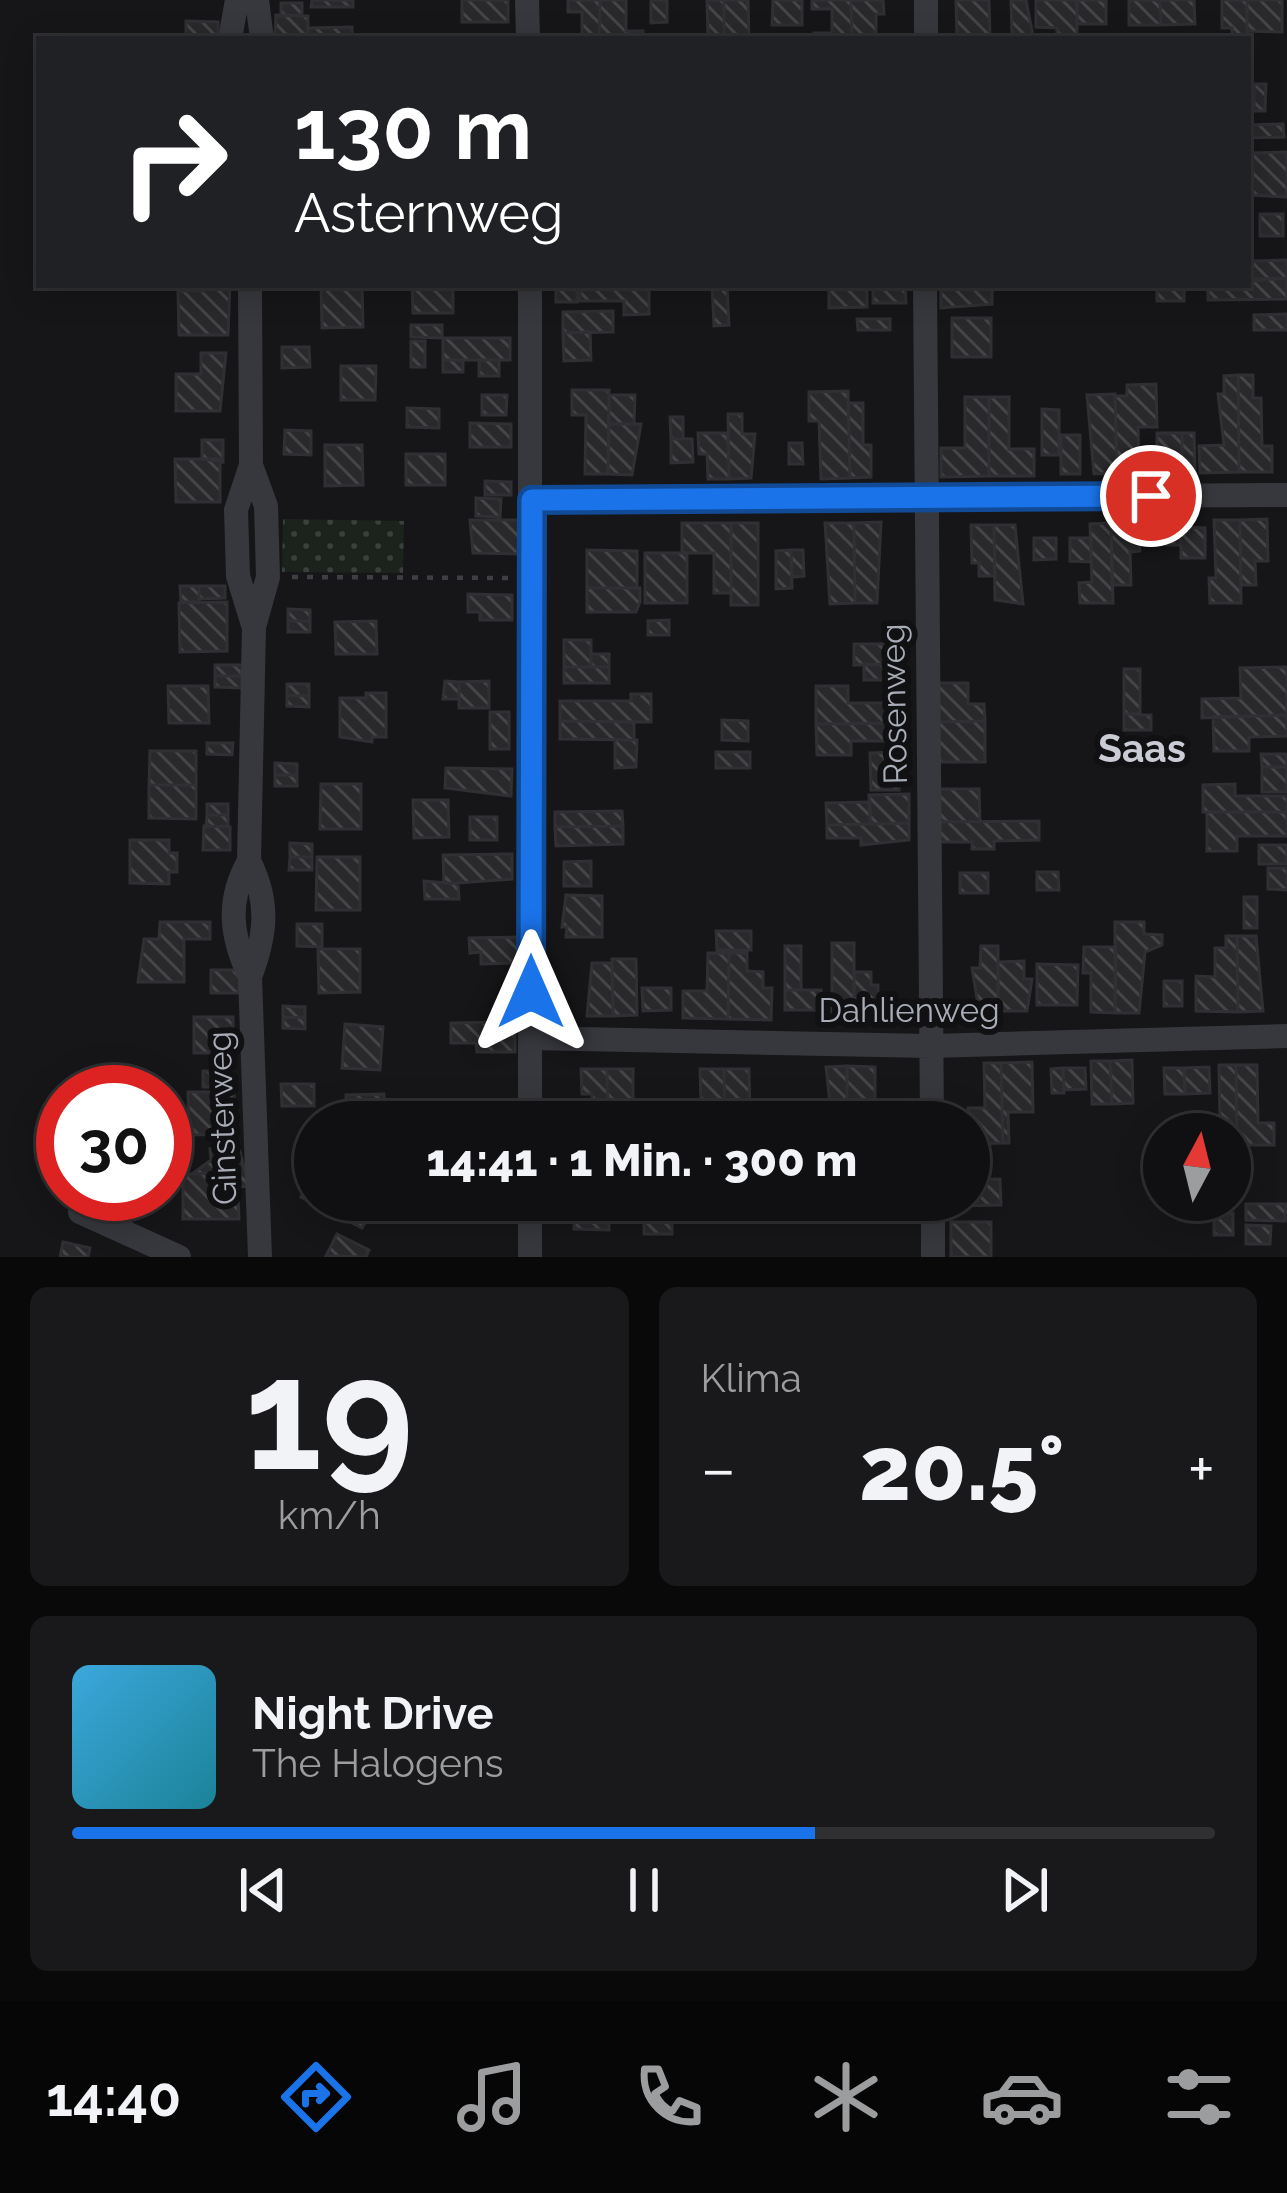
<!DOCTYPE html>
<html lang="de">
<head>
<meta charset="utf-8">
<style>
  body { margin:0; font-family:Raleway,sans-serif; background:#19191b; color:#f1f3f6; height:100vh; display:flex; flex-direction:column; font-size:45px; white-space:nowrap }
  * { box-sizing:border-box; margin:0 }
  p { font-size:39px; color:#9c9d9f }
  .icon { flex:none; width:66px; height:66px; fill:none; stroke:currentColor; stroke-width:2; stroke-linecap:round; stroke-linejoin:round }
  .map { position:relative; height:1257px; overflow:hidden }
  .panel { display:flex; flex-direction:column; gap:30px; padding:30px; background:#09090a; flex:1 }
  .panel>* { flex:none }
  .top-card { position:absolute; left:36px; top:36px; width:1215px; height:252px; border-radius:0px; box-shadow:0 6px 30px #0003,0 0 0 3px #303032; background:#202124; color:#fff; overflow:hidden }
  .needle { width:78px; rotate:7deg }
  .controls { position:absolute; left:1143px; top:1113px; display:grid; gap:24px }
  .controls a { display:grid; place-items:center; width:108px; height:108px; border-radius:50%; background:#101012; box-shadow:0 6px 30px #0003,0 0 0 3px #303032; font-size:60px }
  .speed { position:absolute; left:36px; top:1065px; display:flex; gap:24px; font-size:60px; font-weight:700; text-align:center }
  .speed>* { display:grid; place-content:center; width:156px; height:156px; border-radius:50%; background:#101012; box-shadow:0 6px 30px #0003,0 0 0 3px #303032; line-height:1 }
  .speed .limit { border:18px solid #d22; background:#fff; color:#111 }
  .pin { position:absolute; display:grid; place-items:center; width:102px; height:102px; color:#fff; margin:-51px; border:6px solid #fff; border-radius:50%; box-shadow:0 3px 12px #0007 }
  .me { position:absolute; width:132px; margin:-66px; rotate:0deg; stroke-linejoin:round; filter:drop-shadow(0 0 9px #0008) }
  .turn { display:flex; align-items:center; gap:42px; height:252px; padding:0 60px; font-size:54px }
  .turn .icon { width:156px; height:156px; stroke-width:2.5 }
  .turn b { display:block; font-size:84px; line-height:102px }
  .big { font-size:90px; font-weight:800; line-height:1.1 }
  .panel .widget { flex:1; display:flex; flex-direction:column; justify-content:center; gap:18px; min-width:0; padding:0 42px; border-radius:18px; background:#19191b }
  .panel .dial { align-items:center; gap:0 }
  .dial b { font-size:156px; line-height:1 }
  .song { display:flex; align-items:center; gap:36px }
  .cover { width:144px; height:144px; border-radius:18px; background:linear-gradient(135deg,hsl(200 70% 55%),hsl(190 70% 35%)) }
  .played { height:12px; border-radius:6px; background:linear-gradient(90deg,#1a73e8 65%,#303032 65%) }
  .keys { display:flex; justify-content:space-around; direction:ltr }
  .heat { display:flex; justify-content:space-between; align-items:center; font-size:66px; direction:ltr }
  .panel .tiles { flex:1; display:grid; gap:30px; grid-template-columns:1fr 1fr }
  .widget:last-child { grid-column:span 2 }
  .trip { position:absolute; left:294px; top:1101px; width:696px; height:120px; border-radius:60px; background:#101012; box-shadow:0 6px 30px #0003,0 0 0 3px #303032; font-weight:800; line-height:120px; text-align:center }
  .tab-bar { display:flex; height:192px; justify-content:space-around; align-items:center; background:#060607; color:#9c9d9f }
  .tab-bar .icon { width:84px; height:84px }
  .tab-bar .current { color:#1a73e8 }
  .tab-bar b { font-size:54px; color:#f1f3f6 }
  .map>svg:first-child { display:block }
  .green { fill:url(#green-dots) }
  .building { fill:url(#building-back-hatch); stroke:#303034; stroke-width:3 }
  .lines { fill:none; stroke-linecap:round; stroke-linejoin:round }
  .path { stroke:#3d3f44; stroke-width:4.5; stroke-dasharray:6 9; stroke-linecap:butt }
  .minor { stroke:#37383d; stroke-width:24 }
  .route-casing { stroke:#114b97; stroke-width:30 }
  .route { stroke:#1a73e8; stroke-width:21 }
  .labels { text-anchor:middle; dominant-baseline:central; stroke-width:12; stroke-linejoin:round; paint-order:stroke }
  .street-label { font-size:33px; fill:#a8adb8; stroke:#111113 }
  .quarter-label { font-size:39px; font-weight:bold; fill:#c9ccd4; stroke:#111113 }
</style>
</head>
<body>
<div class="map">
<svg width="1287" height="1257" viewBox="0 0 1287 1257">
  <defs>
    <pattern id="green-dots" width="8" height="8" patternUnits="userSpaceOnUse" patternTransform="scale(3)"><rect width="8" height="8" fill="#1c231d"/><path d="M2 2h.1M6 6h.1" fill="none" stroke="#3a403c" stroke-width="1.8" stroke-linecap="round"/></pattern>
    <pattern id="building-back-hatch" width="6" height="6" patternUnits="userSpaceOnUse" patternTransform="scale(3)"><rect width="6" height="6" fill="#29292c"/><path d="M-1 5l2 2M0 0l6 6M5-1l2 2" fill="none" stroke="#454548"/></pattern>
  </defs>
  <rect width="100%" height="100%" fill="#161618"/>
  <path class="green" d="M283,519L404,521L403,573L282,572Z"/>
  <path class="building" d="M312,0H353V7H311Z
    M462,0H508V22H462Z
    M568,0H600L599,39H582V12H568Z
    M600,0H626V31H643V39H599Z
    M651,0H667V22L651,23Z
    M707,0H724V39H708Z
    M724,0H748L749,39H724Z
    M773,0H802V25H772Z
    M812,0H851L852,39H814V33H832V9H812Z
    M851,0H883L884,14H876V39H852Z
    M956,0H989L990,39H957Z
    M1011,0H1026L1033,36L1012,35Z
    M1036,0H1077V39H1057V28L1036,27Z
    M1077,0H1106V24H1077Z
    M1129,0H1160L1161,25H1129Z
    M1160,0H1194L1195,24L1161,25Z
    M1222,0H1247V39H1232V28H1222Z
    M1247,0H1282V32L1247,31Z
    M281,3H302V15L281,16Z
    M276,15L308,16V35H275Z
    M186,21L218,22V39H186Z
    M352,27V39H308L307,28Z
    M1254,84H1266L1265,111H1254Z
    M1283,124L1284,137L1248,138V125Z
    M1287,152V197L1248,195V153Z
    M1260,214H1283V236H1260Z
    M1248,255L1252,261L1287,260V278L1248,279Z
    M1287,278V299L1208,300V285Z
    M204,285H230L228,335H179L178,291H204Z
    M321,285H362L363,327L322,328Z
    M412,285H453V313H413Z
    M556,285H577V302H556Z
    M580,285H649V314L624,315V301H580Z
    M712,285H727L729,325L714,326Z
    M829,285H867V307L829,308Z
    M873,285H905L906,303H873Z
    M941,285H992V304L941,308Z
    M1157,285H1184V301H1157Z
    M613,311V332L563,333V312Z
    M1287,314V330H1254V315Z
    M952,318H991V357H952Z
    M857,319H890V330H858Z
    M411,325H442V338L411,337Z
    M590,332L591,360L564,361L563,333Z
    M443,338H510V360H443Z
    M411,341H425V367H411Z
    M282,347H309L310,367L282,368Z
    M201,353H226L220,411H176V374H201Z
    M443,360H463V372H443Z
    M479,360H499V376H479Z
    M341,366H376L375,400H341Z
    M1238,375L1239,472L1200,473L1199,446L1224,445L1218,394H1224V376Z
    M1238,375H1253V398H1261L1262,446H1272V472H1239Z
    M1156,384L1157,427H1138L1139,473H1117L1115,396H1127V385Z
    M572,390H609L608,474H585L586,415H572Z
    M848,391L850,478L821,479L819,421H809V392Z
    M1115,394L1117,473L1094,474L1087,395Z
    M482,395H507L506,415H482Z
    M609,395H635L634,424H609Z
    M965,397H989V476L941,477V448H965Z
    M989,397H1009V449H1034V476H989Z
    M848,403H863V445H871V477L850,478Z
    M407,408L439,409V428L407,427Z
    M1042,409L1059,410V455H1042Z
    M728,414H742V434H755L751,478L729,479Z
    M670,417H683V439H671Z
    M470,423L511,424V447H470Z
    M609,424H641L632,475L608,474Z
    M285,430L311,431V455L284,454Z
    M698,433H728L729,479H708L707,454H699Z
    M1157,433H1182V463H1157Z
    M1182,433H1194L1195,472L1182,473Z
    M1061,435H1080V474H1061Z
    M671,439H692L693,462L671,463Z
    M202,440H223V462L202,459Z
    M789,443H802L803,464H789Z
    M325,445H362L363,485L325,486Z
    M406,454H445V485H406Z
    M175,459H220V502H176Z
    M485,481L511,482V495H485Z
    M476,498L501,499L500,517L476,516Z
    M1267,519L1268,561H1255L1256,585H1241L1240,520Z
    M470,520H519L518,554L473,553Z
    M1214,520H1240L1241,603H1210L1209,578H1216Z
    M881,522L877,603H855L854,523Z
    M682,523H731V593H714V553H682Z
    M731,523H758V605H731Z
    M825,523H854L855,603L830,604Z
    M1111,523L1113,603H1080L1079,583L1092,582L1090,524Z
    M1111,523H1139L1140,551L1130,552L1131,585H1112Z
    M971,525H994L995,576H979V563H972Z
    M994,525H1015L1023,604L995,600Z
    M1181,527V545H1167V528Z
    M1181,527L1205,528V558H1181Z
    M1034,538H1056V559L1034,560Z
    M1070,538H1091V562L1070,561Z
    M587,550L637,551V588H587Z
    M791,550H803L804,576L792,577Z
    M791,550L792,588L776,589V551Z
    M645,553H687V603H645Z
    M180,586H199V602H181Z
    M199,586H225V598L199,599Z
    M587,588H640V602L636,612H587Z
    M468,594L512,595V620H480V612H468Z
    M227,602V651L180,652L179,603Z
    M288,609L310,610V621H288Z
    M669,620V635H648V621Z
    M288,621H310V632H288Z
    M376,621L377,654H336L335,622Z
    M564,640H591V667H564Z
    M854,644H887V664L854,665Z
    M591,654H609V667H591Z
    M897,664V680H864V665Z
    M215,665H242V676H215Z
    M564,667H609V683H564Z
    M1287,667V715L1202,718V699L1241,698L1240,668Z
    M1124,669H1140V714H1124Z
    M215,676H242V688L215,687Z
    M445,681L459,682V699H443Z
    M489,681V708H459V682Z
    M938,683H968V704H984L985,721L938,722Z
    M287,684H309V696L287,695Z
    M168,686H208L209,723H169Z
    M816,686H848V703H904V723L816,724Z
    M366,693H386V737H372V742L340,737V698H366Z
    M631,694H651V722L560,721V701H631Z
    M287,695L309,696V707L287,706Z
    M490,712H509V749H490Z
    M1124,714L1151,715V730H1124Z
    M1287,715V736L1249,737V751H1214L1213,717Z
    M722,720L748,721V741L722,740Z
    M560,721L634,722V740L560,739Z
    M985,721V762H938V722Z
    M904,723L903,741H851V755H817L816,724Z
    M615,740H637L636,767L615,768Z
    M207,743H233L232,755L207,754Z
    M150,751H196V785H149Z
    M716,752H750V768H716Z
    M899,752V790H871L870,753Z
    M1261,754H1286L1287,767H1262Z
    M275,763L297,764V775H275Z
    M1262,767H1287V792H1262Z
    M446,768L512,769L511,796L445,788Z
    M275,775H297V786H275Z
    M321,784H361V829H320Z
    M1235,784V796H1287V812H1203V785Z
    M149,785H196V819L149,818Z
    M939,789H979L980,822H939Z
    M909,794V823L870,824L869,795Z
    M413,800H448L449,837L414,838Z
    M870,802V824L827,825L826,803Z
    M207,804H228V815H207Z
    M622,811L623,826L555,827V812Z
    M1207,812H1287V836H1237V851H1207Z
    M207,815H228V826L206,827Z
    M470,817H497V840H470Z
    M1039,821V840L994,841V849H972V842H939V822Z
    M909,823V840L861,845V838H827V825Z
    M204,826L230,827V850H203Z
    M623,826V844L556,846L555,827Z
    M130,840H169V853H177V872H169V884L130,883Z
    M290,843L312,844V857H290Z
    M1259,845H1287V864H1259Z
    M512,854V879L444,884L443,855Z
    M290,857H312V870H289Z
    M317,857H360V910H316Z
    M591,861V886H564V862Z
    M1268,868H1287V890L1268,889Z
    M1037,872H1058L1059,890H1037Z
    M960,873H988V893H960Z
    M424,881L458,884L459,899H425Z
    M566,895L602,896V937H566L567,927H562Z
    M1244,897H1257V928H1244Z
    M160,922H210V939H184V982H138L144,939H159Z
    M1115,922H1144V934L1162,935V945L1145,952L1139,1013H1115Z
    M297,924H322V947L297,946Z
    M716,931H751V950H717Z
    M1226,936H1237L1238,1012L1196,1011V976L1215,977V948H1226Z
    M1237,936H1256L1263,1011L1238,1012Z
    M519,937L520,963L481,964V952L470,953L469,938Z
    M832,943H854V1016H832Z
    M785,946H801V990H785Z
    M981,946H998V1011H979L972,968H980Z
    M1084,947H1116L1115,1013L1091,1012V973H1083Z
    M318,949H360V992L319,993Z
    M708,953H729L728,1019L683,1018V991H707Z
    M729,953H747V971L763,972V988H772L771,1020L728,1019Z
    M612,959H636L637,1015L613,1016Z
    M1024,961V979H1032L1027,1011H998V962Z
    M592,963H612L613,1016H587Z
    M1037,964L1078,965L1077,1005H1037Z
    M211,970H240L239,993H211Z
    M854,972H871V985H878V1016H854Z
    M1164,981H1182V1006H1164Z
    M642,988H671V1010L643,1011Z
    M785,990H821V1010H785Z
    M283,1006L305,1007V1018L283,1017Z
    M194,1017H233V1053H194Z
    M283,1017L305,1018V1029L283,1028Z
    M515,1022V1052H477L476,1043H451V1023Z
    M345,1024L383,1027L380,1070L342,1068Z
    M1132,1060L1133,1103L1112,1104L1110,1061Z
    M1091,1061H1110L1112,1104H1092Z
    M1032,1062L1033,1112H1008L1009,1143H1003L1001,1063Z
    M984,1063H1001L1003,1143L969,1144L968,1108H985Z
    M1219,1065H1236L1237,1145H1230V1134H1208V1121H1220Z
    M1236,1065H1257L1258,1123H1274V1145H1237Z
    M847,1066V1122H832L826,1067Z
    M847,1066L875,1067V1122H847Z
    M1209,1067L1210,1093L1185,1094L1184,1068Z
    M1063,1068L1064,1093H1052L1051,1069Z
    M1063,1068H1085L1086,1089L1064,1090Z
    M1164,1068H1184L1185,1094H1165Z
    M581,1069H607L608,1122H593L592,1094H582Z
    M607,1069H633V1122H608Z
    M700,1069H724L725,1122H709V1103H701Z
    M724,1069H749L750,1116H766V1122H725Z
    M203,1071H232V1087H203Z
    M281,1084H314V1106H282Z
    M188,1092H234V1134L189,1135Z
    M384,1094L385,1122H346V1095Z
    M417,1103H443V1122H417Z
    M514,1110V1122H452V1111Z
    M210,1149H239L249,1186L238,1187L237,1173L192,1174L211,1160Z
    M315,1170V1200H377L362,1228L301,1197Z
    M237,1173L239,1219H183V1174Z
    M1000,1179L1001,1205L957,1206V1200H969V1180Z
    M460,1200H520V1221H482V1208L460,1209Z
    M1246,1204H1286L1285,1221L1246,1220Z
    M575,1211L609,1212V1230L574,1229Z
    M644,1213H672V1234H644Z
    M1233,1213V1235H1214V1214Z
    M951,1222H991V1257H951Z
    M1246,1225L1271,1226L1270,1244H1246Z
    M337,1234L369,1250L366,1257L326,1256Z
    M63,1242L90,1248L88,1257H60Z"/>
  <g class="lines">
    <path class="path" d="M292,577L509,578"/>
    <path class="minor" d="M257,0L262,39
      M527,0L528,39
      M230,39L237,0
      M926,39V0
      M250,285L251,465L236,510L238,576L253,625
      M530,285V1122
      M925,285L932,1122
      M532,500L1287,495
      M249,861C226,901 231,937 250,977L260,1257
      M250,977C266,935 270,902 249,861L254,627L268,577L266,506L251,465
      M530,1038L931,1046L1287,1036
      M933,1200V1257
      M80,1212L179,1257
      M530,1257V1200"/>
  </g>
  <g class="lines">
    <g class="route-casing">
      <path id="route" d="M531,992L532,500L1151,496"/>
    </g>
    <use href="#route" class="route"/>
  </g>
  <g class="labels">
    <g class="street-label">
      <text transform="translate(894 704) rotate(-91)">Rosenweg</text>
      <text x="909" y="1010">Dahlienweg</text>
      <text transform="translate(222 1118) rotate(-92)">Ginsterweg</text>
    </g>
    <g class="quarter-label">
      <text x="1142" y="748">Saas</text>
    </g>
  </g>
</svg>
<div class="controls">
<a><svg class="needle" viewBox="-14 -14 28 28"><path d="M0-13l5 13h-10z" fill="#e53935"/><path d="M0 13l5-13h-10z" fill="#9c9d9f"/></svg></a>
</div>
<div class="speed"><div class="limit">30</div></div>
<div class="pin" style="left:1151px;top:496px;background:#d93025"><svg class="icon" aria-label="arrive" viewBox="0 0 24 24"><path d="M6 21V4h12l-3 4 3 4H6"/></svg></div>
<svg class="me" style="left:531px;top:992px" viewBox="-20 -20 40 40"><path d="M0-17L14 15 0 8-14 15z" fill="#1a73e8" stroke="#fff" stroke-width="4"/></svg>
<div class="trip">14:41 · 1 Min. · 300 m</div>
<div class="top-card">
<div class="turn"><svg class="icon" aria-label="right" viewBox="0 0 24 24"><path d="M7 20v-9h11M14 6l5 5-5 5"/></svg><div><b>130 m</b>Asternweg</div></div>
</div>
</div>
<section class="panel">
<div class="tiles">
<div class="widget dial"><b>19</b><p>km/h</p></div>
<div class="widget"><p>Klima</p>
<div class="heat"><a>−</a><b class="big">20.5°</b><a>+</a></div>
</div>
<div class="widget">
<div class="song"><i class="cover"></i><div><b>Night Drive</b><p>The Halogens</p></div></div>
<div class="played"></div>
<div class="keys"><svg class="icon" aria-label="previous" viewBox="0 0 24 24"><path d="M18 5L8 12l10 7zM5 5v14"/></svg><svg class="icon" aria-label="pause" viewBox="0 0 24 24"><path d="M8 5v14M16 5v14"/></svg><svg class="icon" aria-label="next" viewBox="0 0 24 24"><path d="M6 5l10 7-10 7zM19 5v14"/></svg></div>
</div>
</div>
</section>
<nav class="tab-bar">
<b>14:40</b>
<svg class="icon current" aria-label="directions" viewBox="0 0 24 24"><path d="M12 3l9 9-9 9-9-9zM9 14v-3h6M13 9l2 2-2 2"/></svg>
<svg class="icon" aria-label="music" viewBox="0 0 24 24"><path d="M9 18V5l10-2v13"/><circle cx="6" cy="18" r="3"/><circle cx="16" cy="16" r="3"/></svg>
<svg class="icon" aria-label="phone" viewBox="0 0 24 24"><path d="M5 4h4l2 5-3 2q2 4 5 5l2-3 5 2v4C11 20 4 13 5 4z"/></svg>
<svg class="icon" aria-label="climate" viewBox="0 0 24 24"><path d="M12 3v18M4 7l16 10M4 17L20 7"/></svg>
<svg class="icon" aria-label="car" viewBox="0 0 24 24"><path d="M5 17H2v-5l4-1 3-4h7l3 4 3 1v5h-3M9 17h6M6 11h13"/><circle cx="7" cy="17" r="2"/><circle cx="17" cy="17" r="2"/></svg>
<svg class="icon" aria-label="filters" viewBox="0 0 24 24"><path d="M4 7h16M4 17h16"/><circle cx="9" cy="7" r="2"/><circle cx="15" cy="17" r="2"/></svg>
</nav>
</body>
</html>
